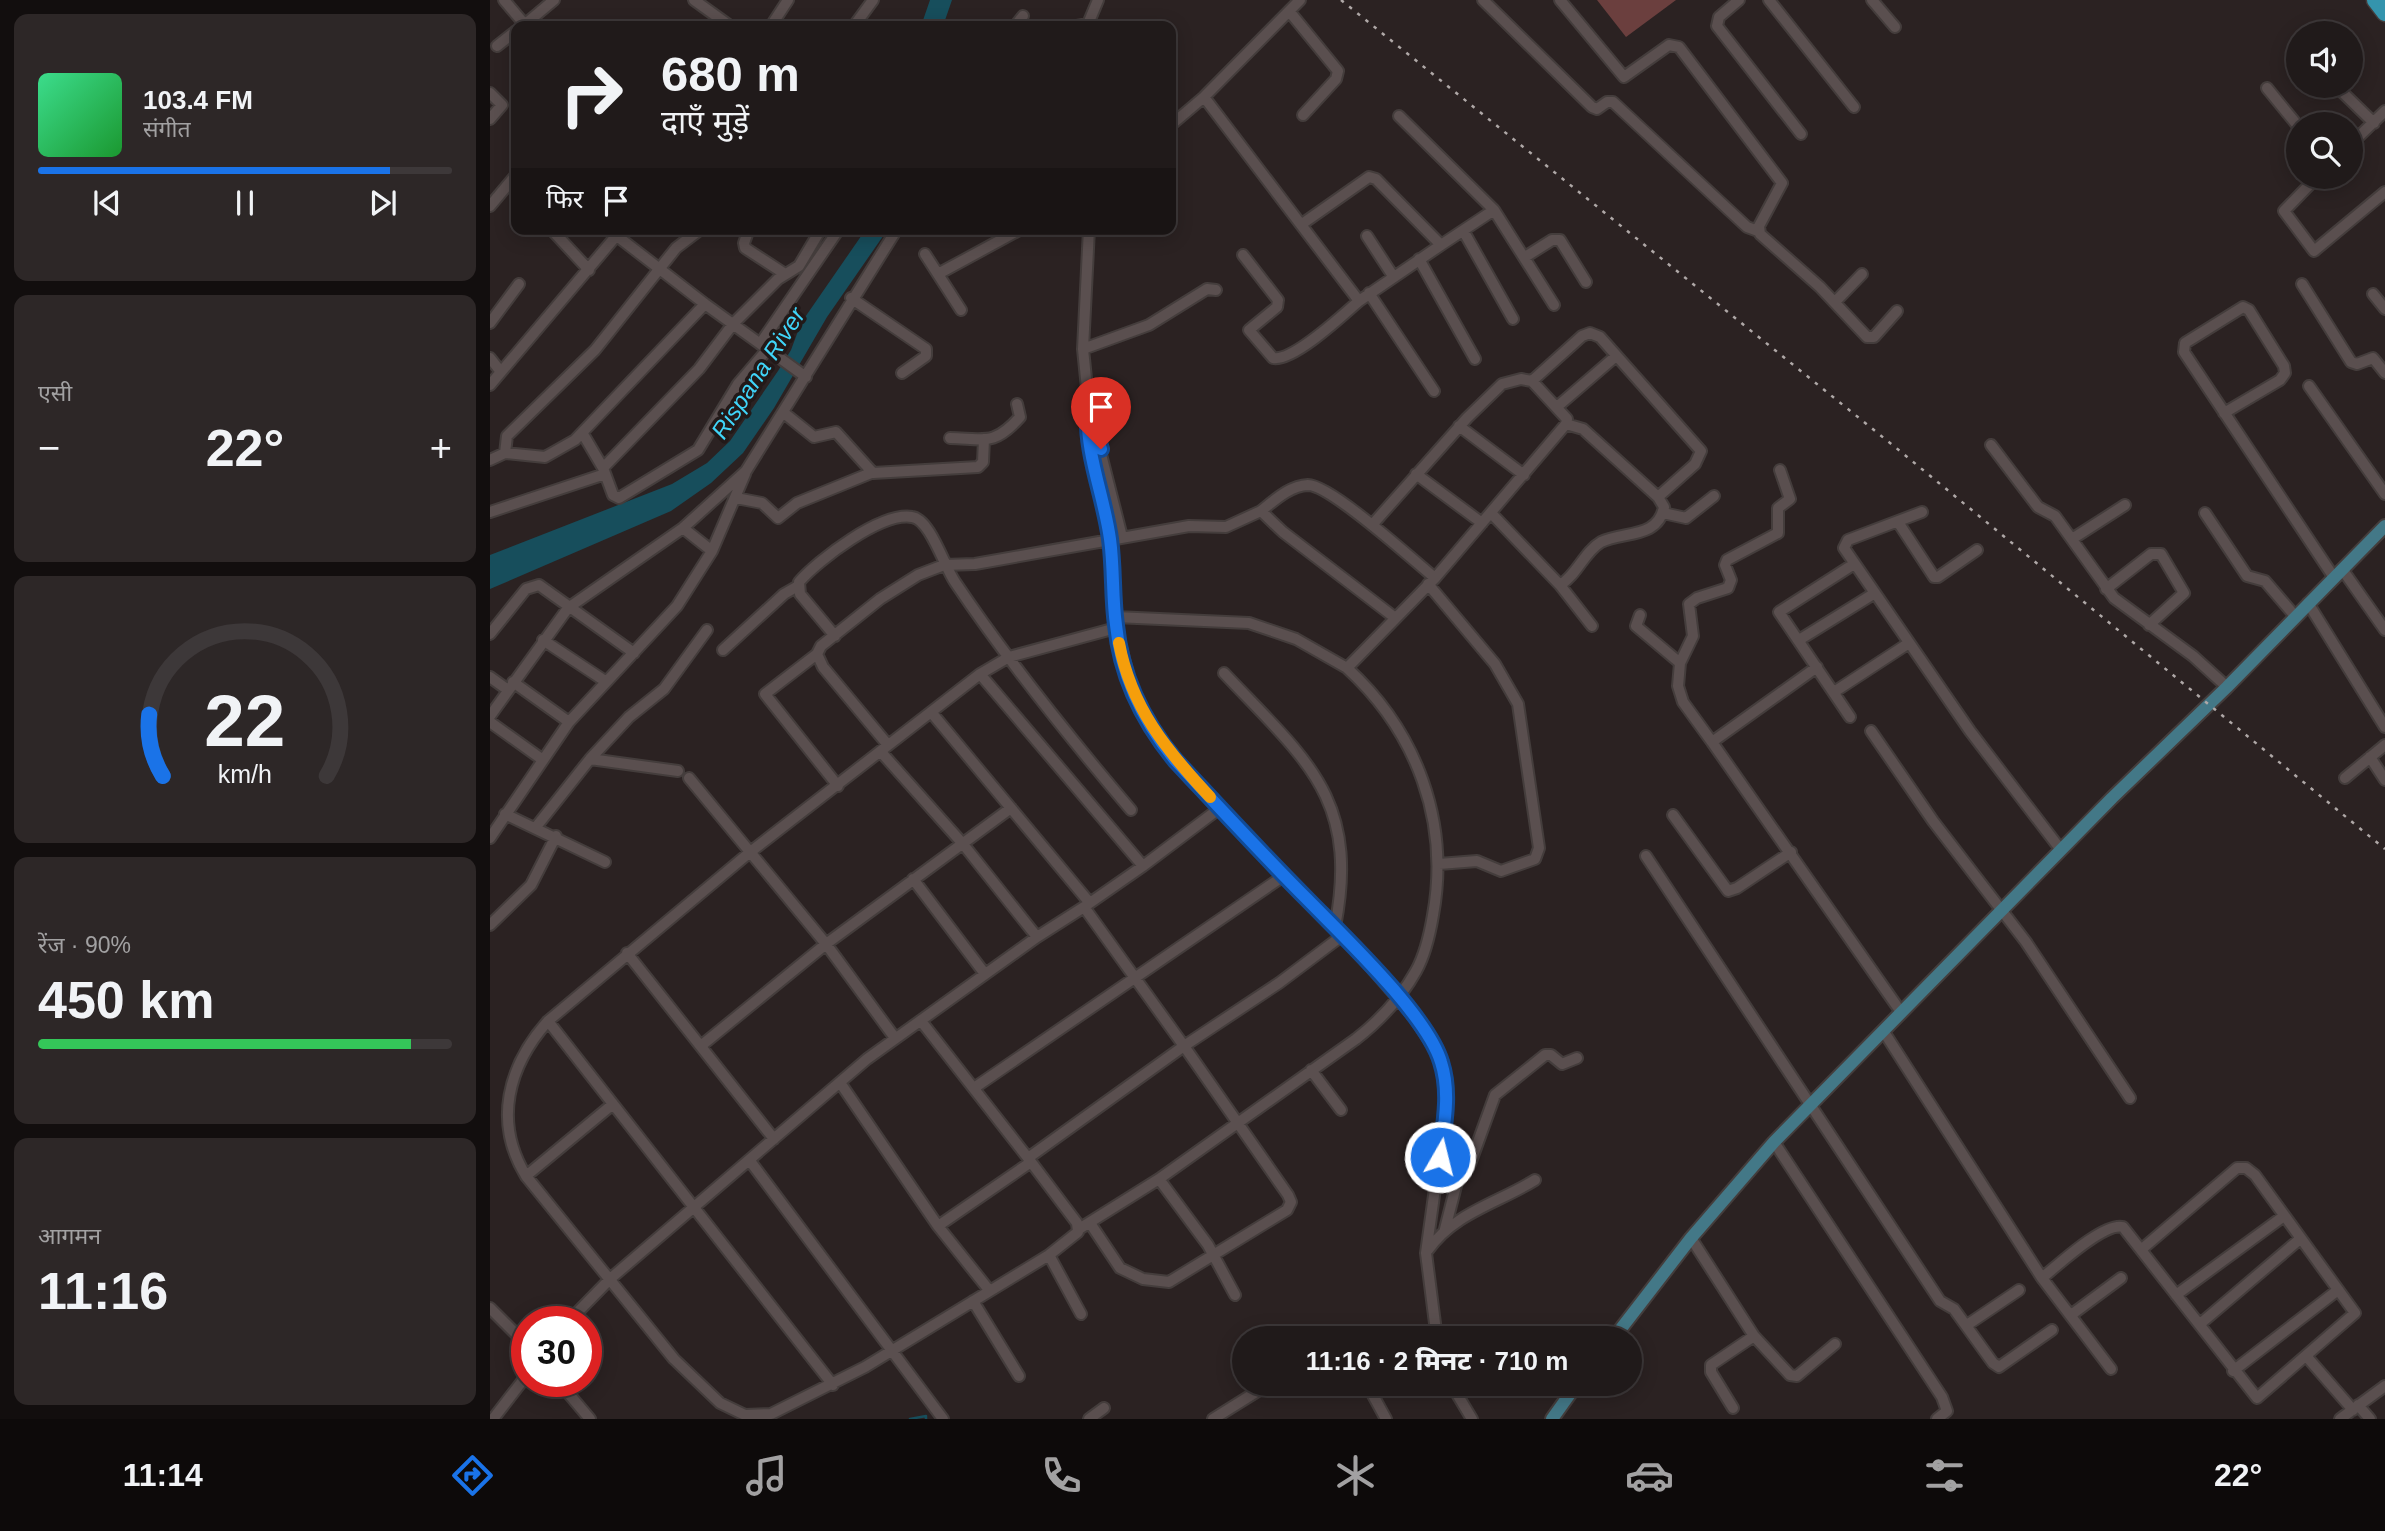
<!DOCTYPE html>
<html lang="hi">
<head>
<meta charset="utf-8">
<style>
  body { margin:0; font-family:Helvetica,"Noto Sans Devanagari",sans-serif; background:#2d2727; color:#f1f3f6; height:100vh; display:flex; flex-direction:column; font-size:26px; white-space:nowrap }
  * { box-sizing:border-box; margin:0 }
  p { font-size:23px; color:#a2a1a2 }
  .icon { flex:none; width:38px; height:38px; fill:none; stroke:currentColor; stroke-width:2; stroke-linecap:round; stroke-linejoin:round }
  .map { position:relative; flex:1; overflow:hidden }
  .sheet { display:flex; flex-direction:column; gap:14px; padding:14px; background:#120e0e; width:490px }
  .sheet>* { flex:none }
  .guide { position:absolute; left:21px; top:21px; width:665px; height:214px; border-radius:14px; box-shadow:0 4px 18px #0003,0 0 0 2px #3d3839; background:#201a1a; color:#f1f3f6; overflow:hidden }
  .buttons { position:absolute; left:1796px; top:21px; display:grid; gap:14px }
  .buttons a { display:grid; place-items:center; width:77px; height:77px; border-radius:50%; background:#201a1a; box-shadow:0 4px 18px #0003,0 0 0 2px #3d3839; font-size:35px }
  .speed { position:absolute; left:21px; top:1306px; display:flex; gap:14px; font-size:35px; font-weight:700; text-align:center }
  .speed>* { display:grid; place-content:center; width:91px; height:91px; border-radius:50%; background:#201a1a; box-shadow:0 4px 18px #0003,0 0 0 2px #3d3839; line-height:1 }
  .speed .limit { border:10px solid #d22; background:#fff; color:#111 }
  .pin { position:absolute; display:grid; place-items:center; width:60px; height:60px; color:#fff; margin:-72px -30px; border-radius:50% 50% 50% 0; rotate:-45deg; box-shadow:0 0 7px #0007 }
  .pin .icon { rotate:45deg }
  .me { position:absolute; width:77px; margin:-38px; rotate:8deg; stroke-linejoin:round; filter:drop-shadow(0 0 5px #0008) }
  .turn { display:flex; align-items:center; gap:24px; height:147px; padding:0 35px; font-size:32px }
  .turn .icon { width:91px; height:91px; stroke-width:2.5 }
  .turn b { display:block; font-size:49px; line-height:60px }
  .then { display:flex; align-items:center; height:66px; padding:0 35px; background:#0003; gap:14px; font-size:26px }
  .big { font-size:52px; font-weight:800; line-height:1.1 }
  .sheet .tile { flex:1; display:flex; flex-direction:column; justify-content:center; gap:10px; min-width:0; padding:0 24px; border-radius:14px; background:#2d2727 }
  .sheet .dial { align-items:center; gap:0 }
  .dial svg { height:182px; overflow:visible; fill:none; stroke:#3d3839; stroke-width:7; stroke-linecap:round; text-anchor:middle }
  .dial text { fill:#f1f3f6; stroke:none }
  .song { display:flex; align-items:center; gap:21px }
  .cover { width:84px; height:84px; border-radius:10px; background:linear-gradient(135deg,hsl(150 70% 55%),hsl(130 70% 35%)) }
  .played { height:7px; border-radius:4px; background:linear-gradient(90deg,#1a73e8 85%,#3d3839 85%) }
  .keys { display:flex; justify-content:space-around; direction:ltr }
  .heat { display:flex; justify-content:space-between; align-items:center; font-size:38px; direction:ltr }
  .charge { height:10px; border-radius:5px; background:linear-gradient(90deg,#34c759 90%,#3d3839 0) }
  .trip { position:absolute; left:742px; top:1326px; width:410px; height:70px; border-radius:35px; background:#201a1a; box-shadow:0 4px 18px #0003,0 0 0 2px #3d3839; font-weight:800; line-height:70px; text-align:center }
  .tab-bar { display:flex; height:112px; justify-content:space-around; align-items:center; background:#0d0a0a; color:#a2a1a2 }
  .tab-bar .icon { width:49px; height:49px }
  .tab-bar .selected { color:#1a73e8 }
  .tab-bar b { font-size:32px; color:#f1f3f6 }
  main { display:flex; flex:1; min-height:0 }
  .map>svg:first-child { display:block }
  .green { fill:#6b3f3e }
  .water { fill:#174e5c }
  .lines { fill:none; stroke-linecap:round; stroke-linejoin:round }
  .stream { stroke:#174e5c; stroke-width:2.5 }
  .minor-casing { stroke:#443d3c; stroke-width:14 }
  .major-casing { stroke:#443d3c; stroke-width:16 }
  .highway-casing { stroke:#443d3c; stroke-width:19 }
  .minor { stroke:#5a4f4f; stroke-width:10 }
  .major { stroke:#437887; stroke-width:12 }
  .highway { stroke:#3494ad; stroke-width:16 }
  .rail { stroke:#afa8a7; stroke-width:2.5; stroke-dasharray:3.5 7; stroke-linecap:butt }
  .route-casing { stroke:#114b97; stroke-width:18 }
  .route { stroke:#1a73e8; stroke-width:12 }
  .slow { stroke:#f59e0b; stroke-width:12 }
  .labels { text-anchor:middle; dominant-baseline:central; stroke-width:7; stroke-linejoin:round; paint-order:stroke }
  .water-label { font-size:24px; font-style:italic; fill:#40d5f9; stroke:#221918 }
</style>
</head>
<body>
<main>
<section class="sheet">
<div class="tile">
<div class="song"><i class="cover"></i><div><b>103.4 FM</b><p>संगीत</p></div></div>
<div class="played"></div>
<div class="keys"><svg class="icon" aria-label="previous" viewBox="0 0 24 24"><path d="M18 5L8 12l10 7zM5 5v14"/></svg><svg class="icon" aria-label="pause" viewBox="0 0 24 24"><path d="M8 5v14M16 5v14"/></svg><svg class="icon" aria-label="next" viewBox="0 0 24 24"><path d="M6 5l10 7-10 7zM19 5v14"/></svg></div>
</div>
<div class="tile"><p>एसी</p>
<div class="heat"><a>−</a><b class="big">22°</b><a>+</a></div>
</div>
<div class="tile dial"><svg viewBox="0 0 100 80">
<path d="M14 69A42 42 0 1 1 86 69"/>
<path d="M14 69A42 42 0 0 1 8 42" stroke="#1a73e8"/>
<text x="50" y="56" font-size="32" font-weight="700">22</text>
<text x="50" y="72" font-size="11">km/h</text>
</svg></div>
<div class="tile"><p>रेंज · 90%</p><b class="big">450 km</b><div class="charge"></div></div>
<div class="tile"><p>आगमन</p><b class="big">11:16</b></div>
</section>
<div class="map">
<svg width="1895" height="1419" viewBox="0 0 1895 1419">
  <rect width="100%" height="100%" fill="#2b2222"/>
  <path class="green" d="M1107,0H1186L1136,37Z"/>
  <path class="water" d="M440,0H462L453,26H431Z
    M376,229H398L337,317L284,408L253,453L221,483L181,511L0,589V555L182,484L217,463L240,441L288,371L301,350L311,323Z"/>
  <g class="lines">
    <path class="stream" d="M420,1419L436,1416V1419"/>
    <g class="minor-casing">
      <path id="minor" d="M14,0L36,26
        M204,0L240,26
        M993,0L1102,107L1107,109L1117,102H1123L1257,227L1268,231
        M1070,0L1134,77L1179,45L1189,47L1292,183L1269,226L1270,234L1330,287L1377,337H1384L1407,311
        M1249,0L1229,17L1227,26L1311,134
        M1279,0L1364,107
        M1382,0L1405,27
        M799,11L848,71L846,79L813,115
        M33,26L64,0
        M281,26L298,0
        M364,26L383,0
        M525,26L533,16
        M587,26L598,24L608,0
        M7,46L26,31
        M1846,86L1884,123
        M1777,88L1808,126
        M0,93L12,105L0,119
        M714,97L869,301C853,315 803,362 783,358L759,330L787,307L788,300L753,255
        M909,116L1004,210L951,245
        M681,125L714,97L810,0
        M1860,145L1895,111
        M1827,177L1794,211L1824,251L1895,192
        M0,206L26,175
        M1004,210L1064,305
        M812,224L879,177L886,179L951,245L869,301
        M61,229L99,270
        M259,229L254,243L255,248L295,274
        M599,229L593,349L599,408L597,430L620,539L626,628L644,697L666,736L685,760L853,935L924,1017L950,1057L957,1102L936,1253L947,1339
        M974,232L1023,319
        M127,236L215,304
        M877,236L903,276
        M435,254L471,310
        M1035,257L1062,240H1070L1096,282
        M929,259L985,359
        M448,274L531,229
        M1812,284L1861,362L1867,364L1883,358L1895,373
        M879,293L944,391
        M1883,294L1895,309
        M361,298L436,349V356L412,373
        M1345,302L1372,274
        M0,323L29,284
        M270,344L349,229
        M593,349L659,325L717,289L726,290
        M0,358L11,372
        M1042,381L1092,336L1100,333L1110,337L1211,451L1205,464L1168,497
        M0,385L132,229
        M1819,386L1895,494
        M1068,406L1126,356
        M600,411L632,537
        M294,413L324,437L346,432L383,473L488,467L493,462L494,439
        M1734,413L1790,380L1795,373L1794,366L1759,310L1753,307L1695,343L1694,352L1843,576
        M969,426L1034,475
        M93,434L113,468L123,495L129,498L208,450L248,384L277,350
        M460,438C495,439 504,446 530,417L527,404
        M1501,445L1548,507L1565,516L1624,598L1703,656L1737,687
        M15,453L17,436L105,350L186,248L211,229
        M0,460L15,453L55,457L85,440L215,304L316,377
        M113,468L209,369L243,324L288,279L309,266L331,229
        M926,474L992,523
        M246,498L272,503L288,518L307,503L381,473
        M0,512L115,474
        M1432,512L1358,540L1354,548L1480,731L1571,850
        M1001,513L1070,585C1087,575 1094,552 1111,542C1133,531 1168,539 1174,507L1168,497L1093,429L1076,424
        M1173,513L1196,518L1224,496
        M1715,513L1757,576L1775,581L1805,616
        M1408,522L1444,577H1448L1487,550
        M193,528L222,551
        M1582,539L1635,505
        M1852,569L1895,630
        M938,584L1005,664L1028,704L1049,848L1045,859L1011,871L987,861L949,864
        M1070,585L1102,626
        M1616,589L1661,554H1671L1694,593L1659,625
        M1818,603L1895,727
        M1150,615L1146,626L1190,663
        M625,617L759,623L806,639L857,668L945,578L1076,424L1077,419L1042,381L1031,379L1012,384L977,418L882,525
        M904,617L793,532L771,511C785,500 799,486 818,485C841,485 923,560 945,578
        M0,634L36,589L49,585L144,653
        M345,636L310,594L309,582C328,560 391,512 422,517C440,519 454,566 465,582C518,661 579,737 641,810
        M53,640L115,681
        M1309,640L1385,593
        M233,650L294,594L308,586
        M327,654L275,694L348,786
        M1327,667L1222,742L1411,1012
        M734,673C816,760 870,798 845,927
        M490,674L519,657L626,628
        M0,677L18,690
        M23,682L79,722
        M1344,692L1419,643
        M441,712L599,902
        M0,716L78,608L193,528L256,471L407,229
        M1360,717L1289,612L1364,564
        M0,722L53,760
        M1381,731L1443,821L1536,942L1640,1098
        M1222,742L1193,702L1188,686L1190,663L1203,636L1199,604L1207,598L1238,588L1241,580L1235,565L1237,560L1288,533V508L1300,499L1290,470
        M398,745L333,667L327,654L331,646L390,599L428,575L454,565L485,564L699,526L736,527L771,511
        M391,752L473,844L547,937L594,907
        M1880,757L1895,780
        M100,759L188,771
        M199,778L336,944L405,1038
        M1855,778L1895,745
        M15,814L115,862
        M1183,815L1238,891L1247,888L1301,852
        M46,827L100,759L139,717L174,689L217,630
        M0,838L79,722L187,606L222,551L255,474
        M1156,856L1450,1301L1464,1309L1503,1363L1509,1367L1562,1330
        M653,866L594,907L694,1046L538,1158L587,1223L588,1232L559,1255L375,1367L281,1414L255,1415L230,1403L184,1359L36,1176C3,1122 18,1066 58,1021L259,853L490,674L653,866L730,808
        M423,879L495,974
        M0,925L41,885L66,836
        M137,953L284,1139
        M58,1021L343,1385
        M431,1021L538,1158
        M1394,1032L1552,1278L1621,1369
        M212,1045L336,944L521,808
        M821,1070L851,1110
        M351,1084L448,1226L499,1290
        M484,1088L795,875
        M1284,1142L1452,1397L1457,1411L1447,1419
        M260,1161L453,1419
        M36,1176L123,1104
        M669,1179L718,1245L745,1295
        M600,1223L630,1268L653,1279L679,1282L797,1210L801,1202L798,1195L694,1046L789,983L853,935
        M448,1226L541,1162
        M589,1229L669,1179L866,1039C889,1021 911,998 926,971C935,955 940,933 943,915C960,822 927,732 857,668
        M955,1229L967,1182L980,1164L1005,1095L1055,1055H1061L1072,1064L1087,1058
        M1201,1238L1264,1336L1300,1375L1307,1376L1345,1344
        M938,1250C964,1213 1008,1203 1045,1180
        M559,1255L591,1314
        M1552,1278C1568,1265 1614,1222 1633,1227L1767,1398L1865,1313L1765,1175L1756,1168H1747L1652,1249
        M1686,1295L1794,1216
        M483,1301L529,1376
        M0,1308L37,1345
        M1581,1315L1631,1278
        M79,1321L120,1279L377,1059L547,937
        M1710,1324L1810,1239
        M1477,1325L1529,1290
        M1817,1357L1863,1410
        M1743,1371L1848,1290
        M68,1381L100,1419
        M961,1384L982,1419
        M878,1386L896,1419
        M1868,1405L1880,1419
        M1243,1408L1221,1372V1365L1264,1336
        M3,1419L37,1375
        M599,1419L614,1408
        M723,1419L779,1384
        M1850,1419L1895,1386"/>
    </g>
    <g class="major-casing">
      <path id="major" d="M1123,1339L1201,1238L1284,1142L1622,798L1737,687L1895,526
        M1062,1419L1087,1384"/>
    </g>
    <g class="highway-casing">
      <path id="highway" d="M1885,0L1895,13"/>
    </g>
    <use href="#minor" class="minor"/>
    <use href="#major" class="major"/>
    <use href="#highway" class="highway"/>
    <path class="rail" d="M851,0L1405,447L1895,849"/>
  </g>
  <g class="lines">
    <g class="route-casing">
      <path id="route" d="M611,449L598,408C595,453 614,495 620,539C624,568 622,597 626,625C631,677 653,721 685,760C729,807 772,854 817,899C853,936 937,1015 951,1062C961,1093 954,1125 950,1157"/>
    </g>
    <use href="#route" class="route"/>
    <path class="slow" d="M629,643C641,707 676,750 720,797"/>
  </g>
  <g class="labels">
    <g class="water-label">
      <text transform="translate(268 373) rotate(-57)">Rispana River</text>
    </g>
  </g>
</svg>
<div class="buttons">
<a><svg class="icon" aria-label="sound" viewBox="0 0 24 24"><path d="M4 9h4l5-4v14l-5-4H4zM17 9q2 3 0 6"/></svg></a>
<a><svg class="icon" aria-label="search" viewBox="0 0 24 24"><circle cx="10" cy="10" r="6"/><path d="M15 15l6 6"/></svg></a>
</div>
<div class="speed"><div class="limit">30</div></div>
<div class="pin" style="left:611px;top:449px;background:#d93025"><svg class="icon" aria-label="arrive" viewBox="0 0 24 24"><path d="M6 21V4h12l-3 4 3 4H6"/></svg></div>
<svg class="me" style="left:950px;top:1157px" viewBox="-20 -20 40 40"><circle r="17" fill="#1a73e8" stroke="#fff" stroke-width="3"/><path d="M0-11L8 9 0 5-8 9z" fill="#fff"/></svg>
<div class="trip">11:16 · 2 मिनट · 710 m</div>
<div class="guide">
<div class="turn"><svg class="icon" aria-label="right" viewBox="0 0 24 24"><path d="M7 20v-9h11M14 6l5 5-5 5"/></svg><div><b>680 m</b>दाएँ मुड़ें</div></div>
<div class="then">फिर<svg class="icon" aria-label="arrive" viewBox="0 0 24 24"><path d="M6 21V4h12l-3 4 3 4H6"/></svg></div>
</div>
</div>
</main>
<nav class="tab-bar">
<b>11:14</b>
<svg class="icon selected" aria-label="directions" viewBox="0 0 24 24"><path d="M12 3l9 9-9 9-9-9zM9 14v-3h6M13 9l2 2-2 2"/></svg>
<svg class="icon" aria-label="music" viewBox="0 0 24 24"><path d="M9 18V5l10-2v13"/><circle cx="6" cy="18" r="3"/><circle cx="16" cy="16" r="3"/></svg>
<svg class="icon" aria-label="phone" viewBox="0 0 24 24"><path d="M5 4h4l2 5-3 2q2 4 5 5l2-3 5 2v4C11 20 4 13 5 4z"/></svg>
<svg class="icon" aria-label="climate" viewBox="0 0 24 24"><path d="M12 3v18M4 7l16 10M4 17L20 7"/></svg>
<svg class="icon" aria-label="car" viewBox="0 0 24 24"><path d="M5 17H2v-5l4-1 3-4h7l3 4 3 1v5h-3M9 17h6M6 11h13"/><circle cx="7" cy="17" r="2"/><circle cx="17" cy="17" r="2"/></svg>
<svg class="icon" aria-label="filters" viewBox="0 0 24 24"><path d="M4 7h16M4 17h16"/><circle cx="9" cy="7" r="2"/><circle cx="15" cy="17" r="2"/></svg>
<b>22°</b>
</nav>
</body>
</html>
